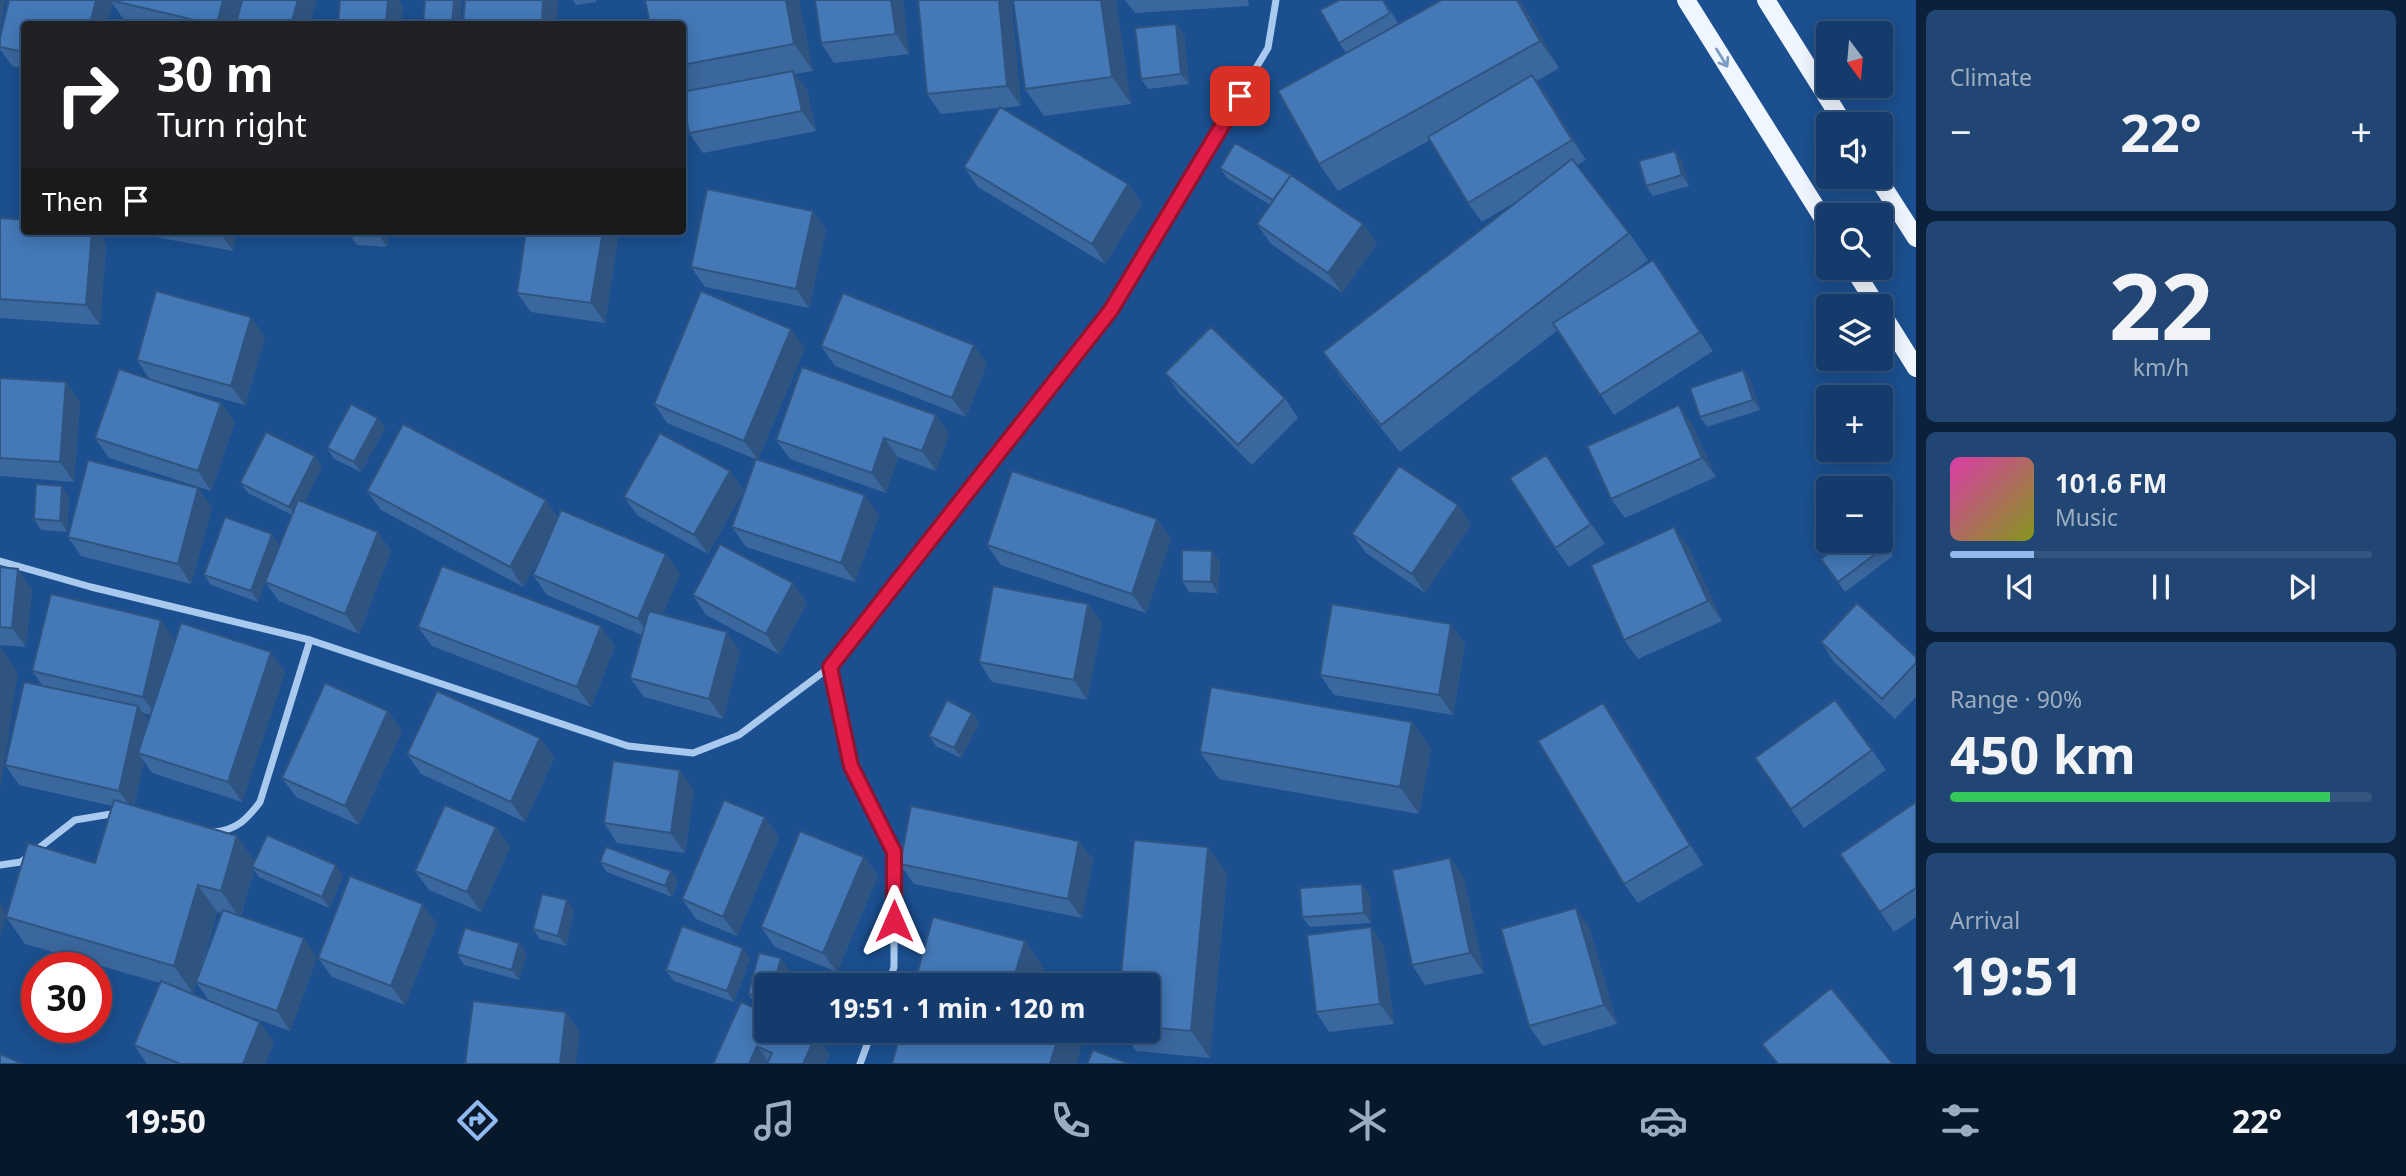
<!DOCTYPE html>
<html lang="en">
<head>
<meta charset="utf-8">
<style>
  body { margin:0; font-family:"Noto Sans",sans-serif; background:#214673; color:#f1f3f6; height:100vh; display:flex; flex-direction:column; font-size:26px; white-space:nowrap }
  * { box-sizing:border-box; margin:0 }
  p { font-size:23px; color:#9dadc1 }
  .icon { flex:none; width:38px; height:38px; fill:none; stroke:currentColor; stroke-width:2; stroke-linecap:round; stroke-linejoin:round }
  .map { position:relative; flex:1; overflow:hidden }
  .details { display:flex; flex-direction:column; gap:10px; padding:10px; background:#0b203b; width:490px }
  .details>* { flex:none }
  .hud { position:absolute; left:21px; top:21px; width:665px; height:214px; border-radius:7px; box-shadow:0 4px 18px #0003,0 0 0 2px #33557e; background:#202124; color:#fff; overflow:hidden }
  .needle { width:46px; rotate:164deg }
  .controls { position:absolute; left:1816px; top:21px; display:grid; gap:14px }
  .controls a { display:grid; place-items:center; width:77px; height:77px; border-radius:7px; background:#143b6b; box-shadow:0 4px 18px #0003,0 0 0 2px #33557e; font-size:35px }
  .speed { position:absolute; left:21px; top:952px; display:flex; gap:14px; font-size:35px; font-weight:700; text-align:center }
  .speed>* { display:grid; place-content:center; width:91px; height:91px; border-radius:50%; background:#143b6b; box-shadow:0 4px 18px #0003,0 0 0 2px #33557e; line-height:1 }
  .speed .limit { border:10px solid #d22; background:#fff; color:#111 }
  .pin { position:absolute; display:grid; place-items:center; width:60px; height:60px; color:#fff; margin:-30px; border-radius:14px; box-shadow:0 4px 10px #0006 }
  .me { position:absolute; width:77px; margin:-38px; rotate:0deg; stroke-linejoin:round; filter:drop-shadow(0 0 5px #0008) }
  .turn { display:flex; align-items:center; gap:24px; height:147px; padding:0 21px; font-size:32px }
  .turn .icon { width:91px; height:91px; stroke-width:2.5 }
  .turn b { display:block; font-size:49px; line-height:60px }
  .then { display:flex; align-items:center; height:66px; padding:0 21px; background:#0003; gap:14px; font-size:26px }
  .big { font-size:52px; font-weight:700; line-height:1.1 }
  .details .card { flex:1; display:flex; flex-direction:column; justify-content:center; gap:10px; min-width:0; padding:0 24px; border-radius:10px; background:#214673 }
  .details .dial { align-items:center; gap:0 }
  .dial b { font-size:91px; line-height:1 }
  .song { display:flex; align-items:center; gap:21px }
  .cover { width:84px; height:84px; border-radius:10px; background:linear-gradient(135deg,hsl(320 70% 55%),hsl(70 70% 35%)) }
  .played { height:7px; border-radius:4px; background:linear-gradient(90deg,#90b9f0 20%,#33557e 20%) }
  .keys { display:flex; justify-content:space-around; direction:ltr }
  .heat { display:flex; justify-content:space-between; align-items:center; font-size:38px; direction:ltr }
  .charge { height:10px; border-radius:5px; background:linear-gradient(90deg,#34c759 90%,#33557e 0) }
  .trip { position:absolute; left:754px; top:973px; width:406px; height:70px; border-radius:7px; background:#143b6b; box-shadow:0 4px 18px #0003,0 0 0 2px #33557e; font-weight:700; line-height:70px; text-align:center }
  .menu { display:flex; height:112px; justify-content:space-around; align-items:center; background:#08182b; color:#9dadc1 }
  .menu .icon { width:49px; height:49px }
  .menu .selected { color:#90b9f0 }
  .menu b { font-size:32px; color:#f1f3f6 }
  main { display:flex; flex:1; min-height:0 }
  .map>svg:first-child { display:block }
  .lines { fill:none; stroke-linecap:round; stroke-linejoin:round }
  .minor { stroke:#a9c9ee; stroke-width:7 }
  .primary { stroke:#f0f6ff; stroke-width:18 }
  .wall { fill:#3a679d; fill-rule:evenodd }
  .shaded-wall { fill:#305480 }
  .building { fill:#4478b7; stroke:#305480; stroke-width:2 }
  .oneway { stroke:#7b9ac1 }
  .route-casing { stroke:#92132f; stroke-width:18 }
  .route { stroke:#e11d48; stroke-width:12 }
</style>
</head>
<body>
<main>
<div class="map">
<svg width="1916" height="1064" viewBox="0 0 1916 1064">
  <rect width="100%" height="100%" fill="#1b4f8f"/>
  <g class="lines">
    <path class="minor" d="M0,561L91,587L310,640L628,746L693,753L739,735L830,667L1111,310L1268,48L1276,0
      M830,667L851,766L894,852V967L888,985
      M214,832C237,830 247,819 260,802L310,640
      M0,865L21,862L75,820L117,813
      M860,1064L872,1031"/>
    <path class="primary" d="M1686,0L1829,228
      M1766,0L1844,124
      M1877,177L1916,238
      M1853,268L1877,306
      M1881,312L1916,368"/>
  </g>
  <path class="wall" d="M9,0H242L236,24H144L124,20L113,4L24,24V69L12,66L0,49V38Z
    M573,0H596V2L576,5Z
    M645,0H799L813,71L795,74L807,90L816,131L703,153L689,133L682,98V24Z
    M903,0L909,54L834,63L821,43Z
    M1011,0L1021,106L1001,108L1128,184L1142,204L1105,264L978,187L964,167L999,108L941,114L927,94Z
    M1013,0H1116L1131,104L1044,116L1025,89Z
    M1125,0H1248L1249,6L1135,13Z
    M1384,0L1398,23L1352,50L1442,0H1520L1559,68L1537,81L1546,94L1586,160L1577,165L1629,233L1648,260L1630,274L1653,260L1713,351L1614,415L1558,330L1400,452L1342,379L1323,352L1522,198L1482,222L1468,203L1430,140L1338,191L1319,164L1346,53L1339,43Z
    M1176,24L1184,34L1189,84L1148,89L1141,79Z
    M1675,151L1682,161L1689,186L1653,196L1646,186Z
    M1220,168L1363,224L1377,243L1342,293L1271,244L1257,224L1270,205L1227,178Z
    M0,218L24,231H97L106,244L100,325L0,318Z
    M826,230L809,308L705,287L691,267Z
    M151,231H237L233,251L155,237Z
    M309,231H340L339,236Z
    M347,231H388L387,247L357,245Z
    M526,231H619L605,323L531,312L517,293Z
    M265,337L245,405L156,381L221,403L235,422L211,491L109,458L95,438L150,380L137,360Z
    M821,346L987,364L966,417L835,366Z
    M805,348L758,460L879,515L855,582L746,547L732,527L755,459L667,423L654,404Z
    M1165,373L1285,398L1298,418L1252,465L1179,393Z
    M0,378L66,382L80,402L74,482L0,476Z
    M1750,380L1760,410L1707,427L1700,417Z
    M378,418L385,428L361,472L334,459L327,448Z
    M1692,425L1716,477L1625,518L1611,499Z
    M949,434L936,471L898,457L886,493L790,459L776,440Z
    M1546,455L1605,544L1569,567L1555,548Z
    M322,466L304,503L378,532L391,551L359,634L279,601L265,582L258,602L211,585L204,575L279,545L292,515L248,493L240,483Z
    M198,488L212,508L191,584L81,556L68,537Z
    M744,490L708,554L638,516L624,497Z
    M367,491L546,500L558,518L666,554L680,574L662,615L727,632L740,652L723,719L644,697L630,678L642,635L547,595L533,575L549,540L523,587L381,510Z
    M69,496L67,532L41,530L34,519Z
    M1458,505L1471,525L1425,593L1366,553L1352,534Z
    M1171,539L1146,613L1001,565L987,545Z
    M1881,540L1893,556L1845,592L1821,559Z
    M1688,546L1722,621L1638,659L1624,640Z
    M1220,561L1218,593L1189,592L1182,581Z
    M0,567L18,569L32,589L26,647L0,645Z
    M793,583L807,603L779,654L706,615L693,595Z
    M1088,604L1102,623L1087,700L992,682L979,662Z
    M418,627L615,646L591,707L432,646Z
    M175,640L171,656L271,652L285,672L242,802L152,773L144,761L134,806L255,861L343,876L329,908L259,877L254,870L241,916L317,958L290,1031L215,1004L274,1042L265,1064H147L134,1045L160,983L25,944L6,917L95,863L112,806L19,785L5,765L43,686L32,671ZM142,713L151,715L149,722ZM217,912L222,913L197,982ZM196,982L210,1002L176,988L193,993Z
    M1821,642L1916,657V697L1895,719L1834,662Z
    M1465,644L1453,715L1334,695L1320,675Z
    M388,711L402,731L359,825L296,797L282,778Z
    M972,713L979,723L961,758L936,746L929,736Z
    M1412,722L1431,749L1419,814L1219,779L1200,752Z
    M1617,722L1703,865L1638,903L1624,884Z
    M540,738L554,758L525,822L421,774L407,754Z
    M1872,750L1886,770L1804,828L1755,758Z
    M694,790L685,853L617,843L604,823Z
    M1916,802V917L1894,932L1840,854Z
    M765,817L779,837L737,936L696,919L682,899Z
    M1079,841L1093,860L1082,918L914,884L900,864Z
    M510,847L481,912L429,890L415,871Z
    M1208,847L1227,874L1210,1058L1136,1051L1121,1031H1148V985Z
    M864,857L878,876L837,972L775,947L761,927Z
    M1450,858L1464,878L1484,973L1425,985L1412,965Z
    M600,862L678,881L672,897L607,872Z
    M1370,895L1371,923L1310,927L1302,917Z
    M423,904L437,924L405,1005L332,977L318,958Z
    M574,911L566,946L540,939L533,929Z
    M1371,927L1384,947L1394,1024L1329,1032L1316,1012Z
    M1589,927L1617,1024L1543,1046L1529,1026Z
    M743,948L750,959L734,1002L674,981L666,970Z
    M527,953L519,980L464,965L457,954Z
    M788,968L784,985H766V1007L755,1004L748,994Z
    M741,1002L816,1035L830,1054L825,1064H713Z"/>
  <path class="shaded-wall" d="M0,0H5L0,28Z
    M96,0H114H110L113,4L108,24H90Z
    M223,0H242L236,24H217Z
    M298,0H317L310,24H291Z
    M388,0H399L403,6L401,24H386Z
    M454,0H461L462,2L460,24H452Z
    M543,0H558L557,24H542Z
    M786,0H799L813,71L794,44Z
    M891,0H903L909,54L896,34Z
    M999,0H1011L1021,106L1007,86Z
    M1101,0H1116L1131,104L1112,77Z
    M1517,0H1520L1559,68L1540,41Z
    M1176,24L1184,34L1189,84L1181,74Z
    M793,71L807,90L816,131L802,111Z
    M1532,75L1546,94L1586,160L1572,140Z
    M1675,151L1682,161L1689,186L1682,175Z
    M1128,184L1142,204L1105,264L1092,244Z
    M813,211L826,230L809,308L796,289Z
    M1363,224L1377,243L1342,293L1328,273Z
    M92,231H97L106,244L100,325L86,305Z
    M219,231H237L233,251L219,232Z
    M376,231H388L387,247Z
    M603,231H619L605,323L591,303Z
    M1653,260L1667,279L1713,351L1700,332Z
    M251,317L265,337L245,405L231,386Z
    M791,329L805,348L758,460L744,441Z
    M974,345L987,364L966,417L952,398Z
    M1743,370L1750,380L1760,410L1753,400Z
    M66,382L80,402L74,482L60,462Z
    M221,403L235,422L211,491L198,471Z
    M1679,405L1692,425L1716,477L1702,458Z
    M936,415L949,434L936,471L922,451Z
    M378,418L385,428L361,472L354,462Z
    M884,438L898,457L886,493L872,473Z
    M1546,455L1560,475L1605,544L1591,524Z
    M315,456L322,466L297,517L289,507Z
    M730,471L744,490L708,554L694,535Z
    M62,486L69,496L67,532L60,521Z
    M198,488L212,508L191,584L178,564Z
    M865,495L879,515L855,582L841,563Z
    M546,500L559,520L523,587L510,567Z
    M1458,505L1471,525L1425,593L1412,574Z
    M1157,519L1171,539L1146,613L1132,594Z
    M1674,527L1688,546L1722,621L1708,601Z
    M378,532L391,551L359,634L345,614Z
    M272,534L279,545L258,602L251,591Z
    M1212,551L1220,561L1218,593L1211,582Z
    M666,554L680,574L652,639L638,619Z
    M18,569L32,589L26,647L12,628Z
    M793,583L807,603L779,654L766,634Z
    M1088,604L1102,623L1087,700L1074,680Z
    M161,620L175,640L156,716L143,697Z
    M1451,624L1465,644L1453,715L1439,695Z
    M601,626L615,646L591,707L577,687Z
    M727,632L740,652L723,719L709,699Z
    M0,646L18,672L0,791Z
    M271,652L285,672L242,802L228,782Z
    M1603,703L1617,722L1703,865L1690,845Z
    M138,706L152,726L138,753L144,761L133,810L119,791Z
    M388,711L402,731L359,825L345,806Z
    M972,713L979,723L961,758L954,748Z
    M1412,722L1431,749L1419,814L1400,787Z
    M540,738L554,758L525,822L511,802Z
    M680,770L694,790L685,853L671,833Z
    M765,817L779,837L737,936L723,917Z
    M496,827L510,847L481,912L467,892Z
    M237,836L256,863L252,867L254,870L240,918L221,891Z
    M1079,841L1093,860L1082,918L1068,899Z
    M1208,847L1227,874L1210,1058L1191,1031Z
    M864,857L878,876L837,972L823,953Z
    M1450,858L1464,878L1484,973L1470,953Z
    M336,865L343,876L329,908L322,897Z
    M671,871L678,881L672,897L665,886Z
    M1362,884L1370,895L1371,923L1364,913Z
    M198,885L217,912L193,993L174,966Z
    M567,900L574,911L566,946L558,936Z
    M0,903L7,913L0,937Z
    M423,904L437,924L405,1005L391,986Z
    M1576,908L1589,927L1617,1024L1604,1005Z
    M1371,927L1384,947L1394,1024L1380,1004Z
    M304,938L317,958L290,1031L277,1011Z
    M1025,941L1044,968L1039,985L1016,971Z
    M519,943L527,953L519,980L512,970Z
    M743,948L750,959L734,1002L727,991Z
    M781,958L788,968L784,985H774Z
    M566,1012L580,1032L576,1064H560Z
    M260,1022L274,1042L265,1064H243Z
    M1060,1031H1086L1077,1064H1050Z
    M816,1035L830,1054L825,1064H803Z
    M757,1046L770,1064H749Z"/>
  <path class="building" d="M9,0H96L90,24H24V52L0,47V38Z
    M110,0H223L217,24H211Z
    M242,0H298L291,24H236Z
    M340,0H388L386,24H338Z
    M425,0H454L452,24H423Z
    M465,0H543L542,24H463Z
    M645,0H786L794,44L682,65V24H650Z
    M815,0H891L896,34L821,43Z
    M918,0H999L1007,86L927,94Z
    M1013,0H1101L1112,77L1025,89Z
    M1339,0H1383L1390,13L1339,43L1320,10Z
    M1442,0H1517L1540,41L1319,164L1278,91Z
    M1176,24L1181,74L1141,79L1135,28Z
    M793,71L802,111L689,133L682,98V92Z
    M1532,75L1572,140L1468,203L1428,137Z
    M1000,107L1128,184L1092,244L964,167Z
    M1235,143L1291,175L1273,200L1220,168Z
    M1675,151L1682,175L1646,186L1639,161Z
    M1572,159L1629,233L1381,425L1323,352Z
    M1291,175L1363,224L1328,273L1257,224Z
    M707,189L813,211L796,289L691,267Z
    M0,218L24,220V231H92L86,305L0,299Z
    M526,231H603L591,303L517,293Z
    M1653,260L1700,332L1600,395L1553,323Z
    M156,291L251,317L231,386L137,360Z
    M701,291L791,329L744,441L654,404Z
    M843,293L974,345L952,398L821,346Z
    M1211,327L1285,398L1238,445L1165,373Z
    M802,367L936,415L922,451L884,438L872,473L776,440Z
    M119,369L221,403L198,471L95,438Z
    M1743,370L1753,400L1700,417L1690,388Z
    M0,378L66,382L60,462L0,458Z
    M351,404L378,418L354,462L327,448Z
    M1679,405L1702,458L1611,499L1587,446Z
    M403,424L546,500L510,567L367,491Z
    M266,432L315,456L289,507L240,483Z
    M660,433L730,471L694,535L624,497Z
    M1546,455L1591,524L1555,548L1510,478Z
    M756,459L865,495L841,563L732,527Z
    M88,460L198,488L178,564L68,537Z
    M1399,466L1458,505L1412,574L1352,534Z
    M1012,471L1157,519L1132,594L987,545Z
    M36,484L62,486L60,521L34,519Z
    M298,500L378,532L345,614L265,582Z
    M561,510L666,554L638,619L533,575Z
    M225,517L272,534L251,591L204,575Z
    M1674,527L1708,601L1624,640L1591,565Z
    M1881,540L1886,546L1838,582L1821,559L1845,541Z
    M720,544L793,583L766,634L693,595Z
    M1182,550L1212,551L1211,582L1182,581Z
    M442,566L601,626L577,687L418,627Z
    M0,567L18,569L12,628L0,627Z
    M993,586L1088,604L1074,680L979,662Z
    M51,594L161,620L143,697L32,671Z
    M1857,603L1916,657V663L1882,699L1821,642Z
    M1332,604L1451,624L1439,695L1320,675Z
    M649,611L727,632L709,699L630,678Z
    M181,623L271,652L228,782L138,753Z
    M24,682L138,706L119,791L5,765Z
    M325,683L388,711L345,806L282,778Z
    M1211,687L1412,722L1400,787L1200,752Z
    M437,691L540,738L511,802L407,754Z
    M947,700L972,713L954,748L929,736Z
    M1835,700L1872,750L1791,809L1755,758Z
    M1603,703L1690,845L1624,884L1538,741Z
    M613,761L680,770L671,833L604,823Z
    M114,800L237,836L221,891L198,885L174,966L6,917L28,843L95,863Z
    M724,800L765,817L723,917L682,899Z
    M1916,802V888L1880,912L1840,854Z
    M445,805L496,827L467,892L415,871Z
    M911,806L1079,841L1068,899L900,864Z
    M800,831L864,857L823,953L761,927Z
    M267,835L336,865L322,897L252,867Z
    M1134,840L1208,847L1191,1031L1148,1027V985H1120Z
    M606,847L671,871L665,886L600,862Z
    M1450,858L1470,953L1412,965L1392,870Z
    M350,876L423,904L391,986L318,958Z
    M1362,884L1364,913L1302,917L1300,888Z
    M542,894L567,900L558,936L533,929Z
    M1576,908L1604,1005L1529,1026L1501,929Z
    M223,910L304,938L277,1011L196,982Z
    M933,917L1025,941L1016,971L1069,985H914Z
    M682,926L743,948L727,991L666,970Z
    M1371,927L1380,1004L1316,1012L1307,935Z
    M465,928L519,943L512,970L457,954Z
    M759,953L781,958L774,985H766V998L748,994Z
    M822,972L852,985H817Z
    M161,981L260,1022L243,1064H180L134,1045Z
    M1831,988L1893,1064H1778L1762,1044Z
    M473,1001L566,1012L560,1064H465Z
    M741,1002L766,1013V1031H807L816,1035L803,1064H767L772,1053L757,1046L749,1064H713Z
    M901,1031H1060L1050,1064H892Z
    M1093,1050L1130,1064H1087Z
    M0,1054L23,1064H0Z"/>
  <defs><path id="oneway-shaft" d="M-6 0H5M1.5-3L5.5 0L1.5 3" fill="none" stroke-width="1.6" stroke-linecap="round" stroke-linejoin="round" transform="scale(1.75)"/></defs>
  <use class="oneway" href="#oneway-shaft" transform="translate(1722 58) rotate(58)"/>
  <g class="lines">
    <g class="route-casing">
      <path id="route" d="M894,921V852L851,766L830,667L1111,310L1240,96"/>
    </g>
    <use href="#route" class="route"/>
  </g>
</svg>
<div class="controls">
<a><svg class="needle" viewBox="-14 -14 28 28"><path d="M0-13l5 13h-10z" fill="#e53935"/><path d="M0 13l5-13h-10z" fill="#9dadc1"/></svg></a>
<a><svg class="icon" aria-label="sound" viewBox="0 0 24 24"><path d="M4 9h4l5-4v14l-5-4H4zM17 9q2 3 0 6"/></svg></a>
<a><svg class="icon" aria-label="search" viewBox="0 0 24 24"><circle cx="10" cy="10" r="6"/><path d="M15 15l6 6"/></svg></a>
<a><svg class="icon" aria-label="layers" viewBox="0 0 24 24"><path d="M12 4l9 5-9 5-9-5zM3 14l9 5 9-5"/></svg></a>
<a>+</a>
<a>−</a>
</div>
<div class="speed"><div class="limit">30</div></div>
<div class="pin" style="left:1240px;top:96px;background:#d93025"><svg class="icon" aria-label="arrive" viewBox="0 0 24 24"><path d="M6 21V4h12l-3 4 3 4H6"/></svg></div>
<svg class="me" style="left:894px;top:921px" viewBox="-20 -20 40 40"><path d="M0-17L14 15 0 8-14 15z" fill="#e11d48" stroke="#fff" stroke-width="4"/></svg>
<div class="trip">19:51 · 1 min · 120 m</div>
<div class="hud">
<div class="turn"><svg class="icon" aria-label="right" viewBox="0 0 24 24"><path d="M7 20v-9h11M14 6l5 5-5 5"/></svg><div><b>30 m</b>Turn right</div></div>
<div class="then">Then<svg class="icon" aria-label="arrive" viewBox="0 0 24 24"><path d="M6 21V4h12l-3 4 3 4H6"/></svg></div>
</div>
</div>
<section class="details">
<div class="card"><p>Climate</p>
<div class="heat"><a>−</a><b class="big">22°</b><a>+</a></div>
</div>
<div class="card dial"><b>22</b><p>km/h</p></div>
<div class="card">
<div class="song"><i class="cover"></i><div><b>101.6 FM</b><p>Music</p></div></div>
<div class="played"></div>
<div class="keys"><svg class="icon" aria-label="previous" viewBox="0 0 24 24"><path d="M18 5L8 12l10 7zM5 5v14"/></svg><svg class="icon" aria-label="pause" viewBox="0 0 24 24"><path d="M8 5v14M16 5v14"/></svg><svg class="icon" aria-label="next" viewBox="0 0 24 24"><path d="M6 5l10 7-10 7zM19 5v14"/></svg></div>
</div>
<div class="card"><p>Range · 90%</p><b class="big">450 km</b><div class="charge"></div></div>
<div class="card"><p>Arrival</p><b class="big">19:51</b></div>
</section>
</main>
<nav class="menu">
<b>19:50</b>
<svg class="icon selected" aria-label="directions" viewBox="0 0 24 24"><path d="M12 3l9 9-9 9-9-9zM9 14v-3h6M13 9l2 2-2 2"/></svg>
<svg class="icon" aria-label="music" viewBox="0 0 24 24"><path d="M9 18V5l10-2v13"/><circle cx="6" cy="18" r="3"/><circle cx="16" cy="16" r="3"/></svg>
<svg class="icon" aria-label="phone" viewBox="0 0 24 24"><path d="M5 4h4l2 5-3 2q2 4 5 5l2-3 5 2v4C11 20 4 13 5 4z"/></svg>
<svg class="icon" aria-label="climate" viewBox="0 0 24 24"><path d="M12 3v18M4 7l16 10M4 17L20 7"/></svg>
<svg class="icon" aria-label="car" viewBox="0 0 24 24"><path d="M5 17H2v-5l4-1 3-4h7l3 4 3 1v5h-3M9 17h6M6 11h13"/><circle cx="7" cy="17" r="2"/><circle cx="17" cy="17" r="2"/></svg>
<svg class="icon" aria-label="filters" viewBox="0 0 24 24"><path d="M4 7h16M4 17h16"/><circle cx="9" cy="7" r="2"/><circle cx="15" cy="17" r="2"/></svg>
<b>22°</b>
</nav>
</body>
</html>
